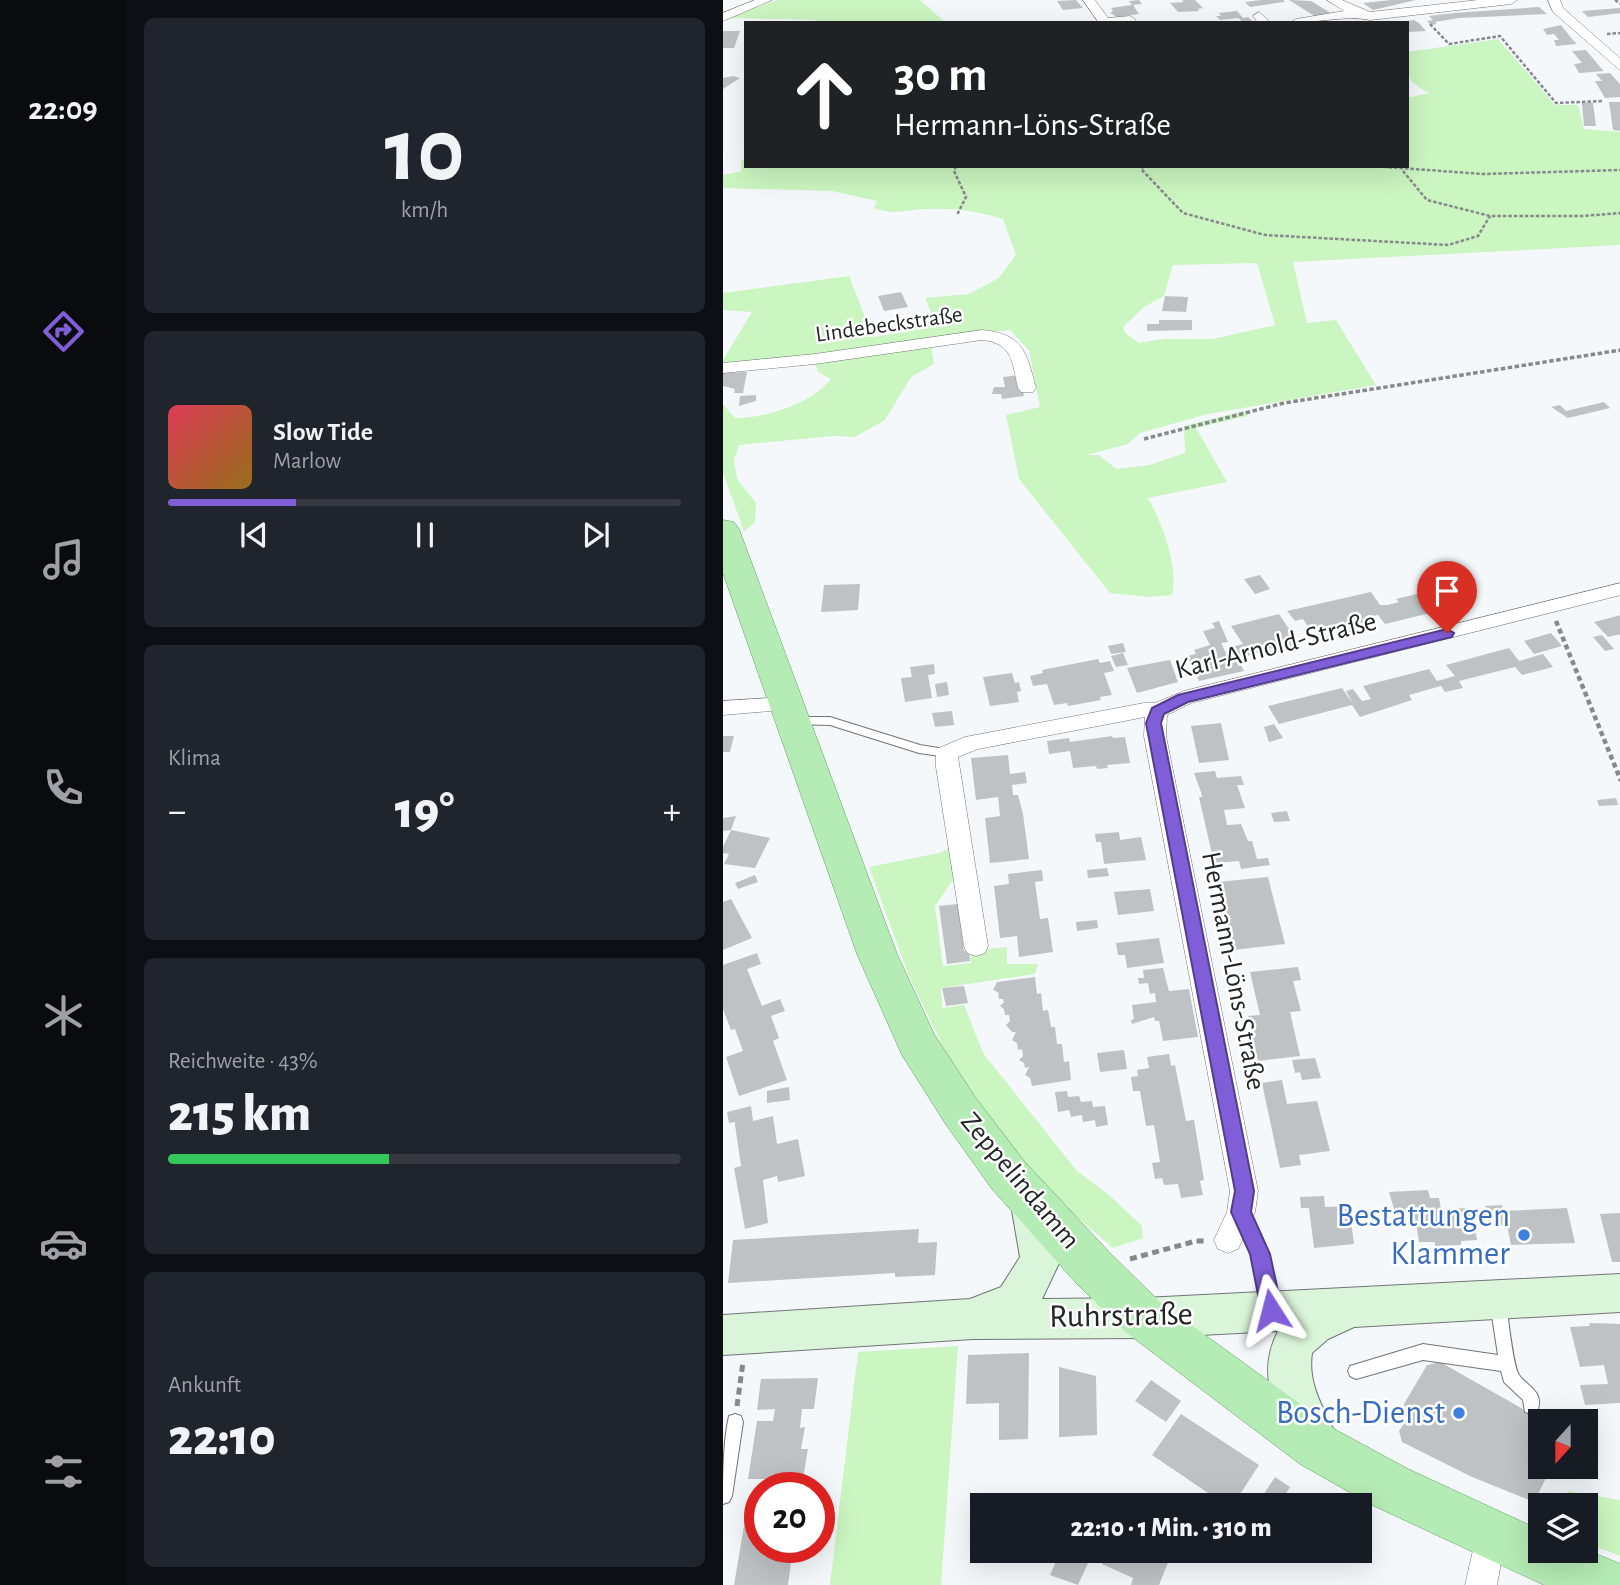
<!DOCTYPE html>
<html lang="de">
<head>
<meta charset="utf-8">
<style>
  body { margin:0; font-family:"Alegreya Sans",sans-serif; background:#20242c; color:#f1f3f6; height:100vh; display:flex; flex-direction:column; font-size:26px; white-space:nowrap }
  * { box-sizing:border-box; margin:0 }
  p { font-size:23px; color:#9ea1a6 }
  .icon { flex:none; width:38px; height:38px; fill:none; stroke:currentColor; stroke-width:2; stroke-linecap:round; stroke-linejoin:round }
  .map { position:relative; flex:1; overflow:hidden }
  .details { display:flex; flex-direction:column; gap:18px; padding:18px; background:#0d0f14; width:597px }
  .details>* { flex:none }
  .top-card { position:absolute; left:21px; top:21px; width:665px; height:147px; border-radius:0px; box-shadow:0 7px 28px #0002; background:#202124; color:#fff; overflow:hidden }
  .needle { width:46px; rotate:201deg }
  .controls { position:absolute; left:805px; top:1409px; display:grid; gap:14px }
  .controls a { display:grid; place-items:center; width:70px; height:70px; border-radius:0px; background:#171b24; box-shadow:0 7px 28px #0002; font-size:35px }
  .speed { position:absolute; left:21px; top:1472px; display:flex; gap:14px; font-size:35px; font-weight:700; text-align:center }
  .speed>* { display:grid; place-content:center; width:91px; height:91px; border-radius:50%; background:#171b24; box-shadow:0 7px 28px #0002; line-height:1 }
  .speed .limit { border:10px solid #d22; background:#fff; color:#111 }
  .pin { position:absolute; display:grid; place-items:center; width:60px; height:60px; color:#fff; margin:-72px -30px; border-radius:50% 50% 50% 0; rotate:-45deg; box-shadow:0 0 7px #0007 }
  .pin .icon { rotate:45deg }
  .me { position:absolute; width:77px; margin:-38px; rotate:351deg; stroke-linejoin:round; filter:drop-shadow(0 0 5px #0008) }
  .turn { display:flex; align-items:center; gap:24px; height:147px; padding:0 35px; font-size:32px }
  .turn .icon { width:91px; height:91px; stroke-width:2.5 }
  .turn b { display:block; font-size:49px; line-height:60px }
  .big { font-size:52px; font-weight:800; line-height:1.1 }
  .details .card { flex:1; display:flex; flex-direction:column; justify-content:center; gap:10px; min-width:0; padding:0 24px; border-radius:10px; background:#20242c }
  .details .dial { align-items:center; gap:0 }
  .dial b { font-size:91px; line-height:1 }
  .song { display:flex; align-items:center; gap:21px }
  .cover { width:84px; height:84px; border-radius:10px; background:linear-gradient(135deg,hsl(350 70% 55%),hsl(40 70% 35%)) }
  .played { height:7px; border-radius:4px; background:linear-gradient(90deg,#805ed8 25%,#363941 25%) }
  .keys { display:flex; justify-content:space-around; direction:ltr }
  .heat { display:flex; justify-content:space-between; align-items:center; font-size:38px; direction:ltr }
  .charge { height:10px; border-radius:5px; background:linear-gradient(90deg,#34c759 43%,#363941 0) }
  .trip { position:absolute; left:247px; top:1493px; width:402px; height:70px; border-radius:0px; background:#171b24; box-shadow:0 7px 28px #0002; font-weight:800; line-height:70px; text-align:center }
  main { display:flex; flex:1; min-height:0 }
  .dock { display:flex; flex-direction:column; width:126px; justify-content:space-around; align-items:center; background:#090b0e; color:#9ea1a6 }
  .dock .icon { width:49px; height:49px }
  .dock .on { color:#805ed8 }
  .dock b { font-size:32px; color:#f1f3f6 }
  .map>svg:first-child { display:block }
  .green { fill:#cbf5c1; fill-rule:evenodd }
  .building { fill:#bec2c4 }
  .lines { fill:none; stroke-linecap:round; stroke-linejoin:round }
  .lane-casing { stroke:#717476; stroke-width:2 }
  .street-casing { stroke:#717476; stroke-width:1 }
  .secondary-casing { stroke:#717476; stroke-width:2 }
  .primary-casing { stroke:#619d61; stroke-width:1 }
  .path-far3 { stroke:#86888a; stroke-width:2.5; stroke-dasharray:3.5 2; stroke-linecap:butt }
  .path-far2 { stroke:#86888a; stroke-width:3.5; stroke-dasharray:4.5 2.5; stroke-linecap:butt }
  .path-far1 { stroke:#86888a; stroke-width:4.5; stroke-dasharray:5 3.5; stroke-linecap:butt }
  .path { stroke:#86888a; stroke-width:5; stroke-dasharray:7 4.5; stroke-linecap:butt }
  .lane { fill:#fff; fill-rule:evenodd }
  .street { fill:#fff; fill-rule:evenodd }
  .secondary { fill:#daf5da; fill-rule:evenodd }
  .primary { fill:#b5ebb4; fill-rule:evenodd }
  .route { fill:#805ed8; stroke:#533d8c; stroke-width:2 }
  .shop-dot { fill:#3f7fe0; stroke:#fff; stroke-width:2.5 }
  .labels { text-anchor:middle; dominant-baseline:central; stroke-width:5; stroke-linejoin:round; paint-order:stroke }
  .far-street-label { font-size:23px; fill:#232425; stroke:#fff }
  .street-label { font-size:28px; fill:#232425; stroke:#fff }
  .near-shop-label { font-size:33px; fill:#366cbe; stroke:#fff; text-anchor:end }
  .near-street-label { font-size:33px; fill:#232425; stroke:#fff }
</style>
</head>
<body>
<main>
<nav class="dock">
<b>22:09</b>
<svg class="icon on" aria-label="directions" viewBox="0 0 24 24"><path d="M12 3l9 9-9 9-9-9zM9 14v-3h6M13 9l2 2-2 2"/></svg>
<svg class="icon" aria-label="music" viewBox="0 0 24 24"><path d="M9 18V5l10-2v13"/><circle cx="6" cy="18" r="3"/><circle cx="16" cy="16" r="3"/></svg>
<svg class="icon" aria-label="phone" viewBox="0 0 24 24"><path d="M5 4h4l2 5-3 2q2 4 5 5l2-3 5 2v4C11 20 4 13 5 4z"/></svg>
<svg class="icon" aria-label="climate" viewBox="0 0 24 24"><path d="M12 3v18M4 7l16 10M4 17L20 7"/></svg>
<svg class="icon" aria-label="car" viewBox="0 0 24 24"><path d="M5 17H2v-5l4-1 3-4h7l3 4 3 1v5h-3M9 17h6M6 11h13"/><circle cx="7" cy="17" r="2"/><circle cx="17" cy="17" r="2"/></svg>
<svg class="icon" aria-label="filters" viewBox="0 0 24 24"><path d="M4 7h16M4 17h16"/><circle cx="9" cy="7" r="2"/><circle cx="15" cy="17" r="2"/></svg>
</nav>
<section class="details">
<div class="card dial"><b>10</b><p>km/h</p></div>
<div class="card">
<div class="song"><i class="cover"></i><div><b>Slow Tide</b><p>Marlow</p></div></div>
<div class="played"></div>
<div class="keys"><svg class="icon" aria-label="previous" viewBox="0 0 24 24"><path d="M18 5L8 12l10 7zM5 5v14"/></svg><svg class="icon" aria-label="pause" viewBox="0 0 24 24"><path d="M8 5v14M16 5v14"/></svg><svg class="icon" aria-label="next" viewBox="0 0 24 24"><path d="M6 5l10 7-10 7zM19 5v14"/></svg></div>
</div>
<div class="card"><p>Klima</p>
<div class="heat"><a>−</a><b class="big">19°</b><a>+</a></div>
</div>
<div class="card"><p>Reichweite · 43%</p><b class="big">215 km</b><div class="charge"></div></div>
<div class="card"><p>Ankunft</p><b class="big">22:10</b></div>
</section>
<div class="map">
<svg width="898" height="1585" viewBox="0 0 898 1585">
  <rect width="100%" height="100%" fill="#f5f8fb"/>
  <path class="green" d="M54,0H197L223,23H93L94,20L3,18Z
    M775,39L832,105H855L861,129L897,132V245L570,262L584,323L613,320L653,385L485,414L417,433L405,444L363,455H375L394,469L426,465L462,453L461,426L521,411L524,416L473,428L504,482L425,498C439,523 456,567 449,595L426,597L387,593L296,479L283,415L317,407L306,351L287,330L220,338L208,346L211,364L188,377L162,420L132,437L110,436L16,445L11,460L14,479L33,503L32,522L21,531L0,473V404L12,418C43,418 88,404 108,379L95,372L92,363L0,371V360L29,312L0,310V293L126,276L150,337L188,331L212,322L202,298L246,294L276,278L293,255L280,219C255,211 231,208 205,209C184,209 172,216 151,208L154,201L109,191L0,188V175L18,171V162L22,157L23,166H684V98L706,93C683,81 684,77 684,52ZM534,263L552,325L490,339H440L416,343L402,333L400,327L421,307L441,296L450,265Z
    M232,846L234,874L212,906L220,966L248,963V951L284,947V964H315L312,974L218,988L219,1008L241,1005L260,1053L354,1171L386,1195L419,1226L420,1238L390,1248L315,1183L229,1065L186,976L146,867L216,853Z
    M235,1346L218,1585H107L135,1352Z
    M845,1491L897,1500V1556L863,1543V1505H846Z"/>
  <path class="building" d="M353,0L360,8L340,10L334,1Z
    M416,0L419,4L410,5L416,14L394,17L387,13L390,11L388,8L409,5L406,1Z
    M459,0H472L480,8L475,9L476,11L455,12L447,3L461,2Z
    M538,0H561V2L527,7L522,2Z
    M566,0L588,1L611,15L593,17Z
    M693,0L650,10L640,3L668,0Z
    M816,7L824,14L736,18L712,22L714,24L708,25L704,21L710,20L706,16L731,13Z
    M898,8V13L890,14L865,17L859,11Z
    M514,11L520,18L525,17L529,21L520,22L515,18L497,20L493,16H498L496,13Z
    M691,20L696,23L703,31L686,32L684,21Z
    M838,25L849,39L854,44L833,46L831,40H836L831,34L824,35L820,29Z
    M0,31H17L11,48H0Z
    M863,50L877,67L881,71L856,73L851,64L859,63L849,51Z
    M887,73L898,85V97L882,98L872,81H879L873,74Z
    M10,76L17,78L0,89V78Z
    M886,102H897L898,131L890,130Z
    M859,103H870L873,126H861Z
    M178,292L185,307L161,311L155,296Z
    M442,296L465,297L463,312L439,311Z
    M436,320H469V330L424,331V324H436Z
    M24,372L20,393H11L12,389L0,386V373Z
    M296,375L301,396L279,399L278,394H269L271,387H282L280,377Z
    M33,395V401L16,406L17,396Z
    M881,402L887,408L845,418L828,407L837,405L843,411Z
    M537,575L547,589L532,594L521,579Z
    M137,584L135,610L98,612L101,585Z
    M722,587L736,606L662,624L655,615L645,617L639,619L648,627L627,633L620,623L588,631L580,619L572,621L564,611L648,592L657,605H665L676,602L673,599Z
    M556,614L576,644L554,649L553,647L514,659L509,647L520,644L508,626Z
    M898,615V634L885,637L871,622Z
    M496,621L505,642L498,643L507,661L515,659L521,671L476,681L464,656L473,654L471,650L487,645L480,631L492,628L489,623Z
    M828,633L839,646L811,654L801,641Z
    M879,635L891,649L882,651L870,637Z
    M400,643L403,652L388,654L385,646Z
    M786,648L796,661L820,654L830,667L799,675L792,667L736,681L740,688L722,692L718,686L686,695L689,700L637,717L629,705L556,724L545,706L619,688L630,704L623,691L630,689L639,701L648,699L640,686L706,669L714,681L732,676L723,665Z
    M400,653L405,665L393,667L388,656Z
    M375,659L377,663L387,661L391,671L381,673L389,695L377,697L378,700L345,706L344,703L331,705L324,684L310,686L307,676L320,673L319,670Z
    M447,660L455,682L414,693L404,668Z
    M211,664L212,674L205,675L209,698L182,702L178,678L189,677L187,667Z
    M289,673L292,683L296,682L298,691L294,692L296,702L267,706L260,677Z
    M224,682L226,695L214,697L212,684Z
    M229,711L231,725L212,727L209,713Z
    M498,723L506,760L476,763L468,726Z
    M551,724L560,738L546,742L541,727Z
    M0,736H11L7,752H0Z
    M389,736L390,738L402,737L407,763L384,765L385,768L374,769L373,766L350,768L347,751L326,754L324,741L346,738L347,742Z
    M285,755L287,774L302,772L304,783L289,785L290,795H295L300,814L306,859L267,863L262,818L277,816L275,797L253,800L248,758Z
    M492,771L494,778L518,776L521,785H514L522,808L501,810L504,825L518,824L525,841H529L534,859L545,858L547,865L518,869L516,861L491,863L476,797H479L478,792L471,773Z
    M893,798L895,805L876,806L874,800Z
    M564,811L567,821L551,822L548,813Z
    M13,816L8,830L0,831V818Z
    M8,830L47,838L32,868L1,864L6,854L0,853V847Z
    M396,832L397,840L418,837L423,860L381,864L378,842H373L372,834Z
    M384,868L386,876L365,878L364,870Z
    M319,870L320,881L312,882L317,919L325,918L330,952L296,957L294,936L277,938L271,886L286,884L285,874Z
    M32,875L35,882L15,889L12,883Z
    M545,877L562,944L510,950L495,882Z
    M427,889L431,911L395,915L391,892Z
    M8,899L29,938L0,950V902Z
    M235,904L241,951H246L247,961L224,964L216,906Z
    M374,920L375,928L354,931L353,922Z
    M436,938L441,963L404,968L402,955H395L393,943Z
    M34,953L38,964L24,969L39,1006L57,999L62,1011L48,1016L56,1038L50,1041L64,1080L16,1096L3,1057L20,1051L12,1029L8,1030L0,1009V965Z
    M575,967L578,980L570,981L578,1011L567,1012L577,1056L535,1061L525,1016L537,1015L527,972Z
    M440,968L446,991L466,989L475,1037L440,1041L436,1021H432L431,1017L409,1024L408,1020L411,1019L409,1005L433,1002L432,993L427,994L425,983L416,984L415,978H421L420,970Z
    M312,977L314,994L318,993L320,1011L325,1010L328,1027H332L334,1044H339L341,1062L346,1061L348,1080L309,1086L307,1078L302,1075L306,1067L302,1068L301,1063L296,1060L300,1056L299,1049L295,1050L294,1043L289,1040L293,1032H289L283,1025L287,1021L286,1015H282L281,1009L277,1006L281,1002L280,999H276L275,992L270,990L274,982Z
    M241,986L245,1003L223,1006L219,988Z
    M401,1050L404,1069L377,1072L374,1053Z
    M446,1054L448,1066L452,1065L463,1121L471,1120L481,1180L477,1181L480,1195L458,1198L455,1184L441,1185L439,1178L432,1179L429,1163L437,1162L431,1125L423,1126L417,1091H410L408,1077L415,1076L414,1070L426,1068L424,1057Z
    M592,1058L598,1078L579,1080L577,1072L572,1073L569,1060Z
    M559,1080L564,1104L594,1101L607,1151L576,1155L578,1165L557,1168L539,1083Z
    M66,1087L67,1100L44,1103V1091Z
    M344,1091L345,1097L356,1096L358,1102L369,1101L370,1107L382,1106L385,1125L373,1127L372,1120L360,1122L359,1115L348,1117L346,1110L335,1112L332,1092Z
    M28,1106L30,1121L50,1116L54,1144L75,1139L82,1176L55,1182L54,1176L40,1180L45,1223L22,1229L11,1168L18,1166L12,1125V1122L6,1123L4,1112Z
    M705,1190L707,1198H716L718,1209L748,1208L754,1240L738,1241V1245L712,1246V1242H696L691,1211L672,1212L666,1192Z
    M601,1196L602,1207L626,1206L631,1244L591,1248L586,1208H578L577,1197Z
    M779,1205L780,1211L844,1208L852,1243L788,1245L784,1225L766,1226L762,1206Z
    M898,1213V1262H889L877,1214Z
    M196,1229L195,1243L214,1242L212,1275L172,1277V1273L5,1283L10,1240Z
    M867,1323L898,1324V1403L862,1405L857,1385L885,1384L881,1365L857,1367L847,1327L866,1326Z
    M306,1353L305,1439L276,1440V1403L243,1404L245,1355Z
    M717,1362L821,1421H817V1466H829L811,1502L749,1477L679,1442L676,1431L685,1417L681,1404L704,1365Z
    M336,1367L373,1376L374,1435L336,1437Z
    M95,1378L91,1409H79L77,1428L82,1427L78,1449H85L80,1479H25L34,1421H50L52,1409L34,1410L38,1379Z
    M428,1380L458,1401L443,1422L412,1401Z
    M458,1414L536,1465L510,1505H503L429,1455Z
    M552,1477L567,1487L556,1505H537L535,1503Z
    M24,1508H37V1547H70L65,1585H11Z
    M338,1550H371L355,1585L327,1575Z
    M385,1550H450L436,1585H408L410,1578L379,1564Z"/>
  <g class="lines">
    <g class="lane-casing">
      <path id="lane" d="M73,717H107L197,745L228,750L230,753L224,757L196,753L107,725L69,724L67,721Z
        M519,1207L524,1209L545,1254L556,1306L554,1311L548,1313L542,1311L540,1306L529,1254L511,1214L514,1209Z
        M775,1296L781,1298L783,1303C785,1317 790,1366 796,1375C806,1388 822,1392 814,1412L808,1414L802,1412L800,1400L781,1382L778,1371L700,1360L633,1379L627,1376L625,1371L627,1366L700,1344L775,1355L767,1303L769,1298Z
        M12,1414L18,1416L20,1422L9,1496L6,1502L0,1504C0,1477 0,1442 6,1416Z"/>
    </g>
    <g class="street-casing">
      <path id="street" d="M32,0H49L0,21V13Z
        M360,0H372L385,18L407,16L413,20L411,23H376Z
        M604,0H619L647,12L755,0H794L788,4L647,20C624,15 592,23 567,23L573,19L621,11Z
        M825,0H837L840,8L898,59V71L830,12Z
        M536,12L548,23H535L530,16Z
        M259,330C301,334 303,352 313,388L310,392H298L295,388C289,362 290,343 259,340L92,364L0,373V363L92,354Z
        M898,583V595L468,703L444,715L443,736L535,1191L532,1212L515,1249L505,1253L495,1249L491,1240L504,1212L507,1191L421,736L422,717L255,749L235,757L265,946L262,953L253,956L244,953L241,946L213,767V753L216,748L242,737L421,703H432L461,691Z
        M63,697L71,699L74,704L71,709L0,715V701Z
        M767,1519L778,1524L783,1535L774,1585H742L756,1524Z"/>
    </g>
    <g class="secondary-casing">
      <path id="secondary" d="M307,1181L321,1186L327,1199L339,1257L319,1299L421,1298L898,1274V1312L631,1327L605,1339L589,1353C584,1386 603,1412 616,1441L609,1457L593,1463L577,1457C555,1413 531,1379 555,1331L421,1338L250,1339L0,1355V1315L247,1299L278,1287L297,1257L287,1199L293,1186Z"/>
    </g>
    <g class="primary-casing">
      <path id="primary" d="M0,520L11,522L16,529L174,954L211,1034L252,1097L301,1161L388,1254L438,1303L613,1430L685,1469L817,1530V1550H863L898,1564V1585H821L649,1505L577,1464L404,1333L354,1284L269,1189L222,1123L179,1055L134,954L0,573Z"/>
    </g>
    <path class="path-far3" d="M892,0L898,4
      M707,24L726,44L777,36L833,103L880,101
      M884,34L898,33
      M233,166L231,171L243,197L234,215
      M421,166L418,169L460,213L542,235L725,245L755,236L767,216
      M649,166L760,174L898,170
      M680,171L704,200L767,216H859L898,213"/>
    <path class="path-far2" d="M421,439L561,403L898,350"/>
    <path class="path-far1" d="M833,621L898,781"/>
    <path class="path" d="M407,1259L473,1241H484
      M14,1406L20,1362"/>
    <use href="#lane" class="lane"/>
    <use href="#street" class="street"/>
    <use href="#secondary" class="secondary"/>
    <use href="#primary" class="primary"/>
  </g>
  <path class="route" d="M724,629L731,633L729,637L465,702L441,714L438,723L531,1191L528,1212L547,1254L559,1310L556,1316L548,1319L541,1316L538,1310L527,1254L508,1212L512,1191L423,723L429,708L455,695Z"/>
  <g class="shop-dot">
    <circle cx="801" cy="1235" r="7"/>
    <circle cx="736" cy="1413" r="7"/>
  </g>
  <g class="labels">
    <g class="far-street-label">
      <text transform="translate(166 325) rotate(-8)">Lindebeckstraße</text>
    </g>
    <g class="street-label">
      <text transform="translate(553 646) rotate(-14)">Karl-Arnold-Straße</text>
      <text transform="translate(510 971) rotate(79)">Hermann-Löns-Straße</text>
      <text transform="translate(297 1181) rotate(50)">Zeppelindamm</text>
    </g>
    <g class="near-shop-label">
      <text x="787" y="1216">Bestattungen<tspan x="787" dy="38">Klammer</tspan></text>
      <text x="722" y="1413">Bosch-Dienst</text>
    </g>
    <g class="near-street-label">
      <text transform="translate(398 1316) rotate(-1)">Ruhrstraße</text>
    </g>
  </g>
</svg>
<div class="controls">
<a><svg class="needle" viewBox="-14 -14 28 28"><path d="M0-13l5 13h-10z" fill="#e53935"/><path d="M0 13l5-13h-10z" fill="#9ea1a6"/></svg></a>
<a><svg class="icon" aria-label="layers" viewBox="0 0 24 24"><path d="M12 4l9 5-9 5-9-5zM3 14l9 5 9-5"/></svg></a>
</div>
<div class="speed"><div class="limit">20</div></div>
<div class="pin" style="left:724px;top:633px;background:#d93025"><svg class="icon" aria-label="arrive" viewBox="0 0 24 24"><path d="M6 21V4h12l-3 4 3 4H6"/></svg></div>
<svg class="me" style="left:548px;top:1310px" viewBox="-20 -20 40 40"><path d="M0-17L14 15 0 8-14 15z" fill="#805ed8" stroke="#fff" stroke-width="4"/></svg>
<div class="trip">22:10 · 1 Min. · 310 m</div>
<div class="top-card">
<div class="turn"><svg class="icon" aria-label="ahead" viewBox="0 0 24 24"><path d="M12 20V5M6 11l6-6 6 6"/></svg><div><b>30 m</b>Hermann-Löns-Straße</div></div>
</div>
</div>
</main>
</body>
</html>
